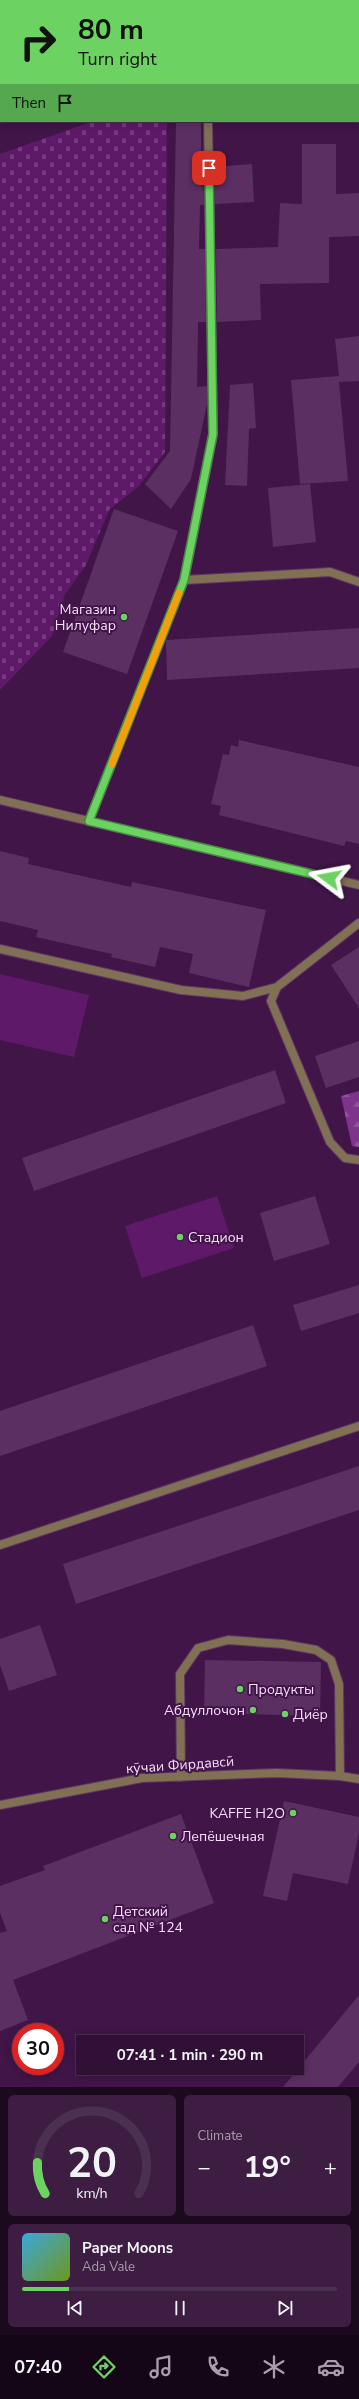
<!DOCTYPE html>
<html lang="en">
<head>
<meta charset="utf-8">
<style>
  body { margin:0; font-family:"Nunito Sans",sans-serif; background:#3d1e42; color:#f1f3f6; height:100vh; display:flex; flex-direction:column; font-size:15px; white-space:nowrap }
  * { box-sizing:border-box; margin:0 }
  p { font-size:13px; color:#a89dad }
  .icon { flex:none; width:22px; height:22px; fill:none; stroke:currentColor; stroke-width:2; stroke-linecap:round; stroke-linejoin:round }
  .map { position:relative; height:2087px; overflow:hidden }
  .side { display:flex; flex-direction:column; gap:8px; padding:8px; background:#1b091e; flex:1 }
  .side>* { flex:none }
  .banner { position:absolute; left:0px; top:0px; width:359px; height:122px; box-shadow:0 2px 10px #0003,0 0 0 1px #4c3051; background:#6cd362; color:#111; overflow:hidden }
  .speed { position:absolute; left:12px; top:2023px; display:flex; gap:8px; font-size:20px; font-weight:700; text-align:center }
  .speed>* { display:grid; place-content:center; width:52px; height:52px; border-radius:50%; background:#311036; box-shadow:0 2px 10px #0003,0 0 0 1px #4c3051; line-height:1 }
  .speed .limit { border:6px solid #d22; background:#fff; color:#111 }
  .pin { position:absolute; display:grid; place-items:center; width:34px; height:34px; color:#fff; margin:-17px; border-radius:8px; box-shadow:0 2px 6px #0006 }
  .me { position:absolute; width:44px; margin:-22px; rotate:283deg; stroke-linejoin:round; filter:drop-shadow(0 0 3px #0008) }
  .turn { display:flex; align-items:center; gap:14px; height:84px; padding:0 12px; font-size:18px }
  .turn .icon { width:52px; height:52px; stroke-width:2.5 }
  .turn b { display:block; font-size:28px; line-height:34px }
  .then { display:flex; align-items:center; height:38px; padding:0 12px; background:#0003; gap:8px; font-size:15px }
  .big { font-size:30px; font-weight:700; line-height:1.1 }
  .side .widget { flex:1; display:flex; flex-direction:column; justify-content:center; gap:6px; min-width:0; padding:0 14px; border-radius:6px; background:#3d1e42 }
  .side .dial { align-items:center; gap:0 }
  .dial svg { height:104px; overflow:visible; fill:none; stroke:#4c3051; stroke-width:7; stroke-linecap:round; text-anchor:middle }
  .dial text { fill:#f1f3f6; stroke:none }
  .song { display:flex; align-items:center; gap:12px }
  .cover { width:48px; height:48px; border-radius:6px; background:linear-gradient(135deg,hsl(200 70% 55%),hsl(80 70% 35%)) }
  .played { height:4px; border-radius:2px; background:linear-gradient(90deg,#6cd362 15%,#4c3051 15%) }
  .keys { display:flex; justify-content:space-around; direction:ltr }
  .heat { display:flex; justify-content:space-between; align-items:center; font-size:22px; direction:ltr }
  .side .tiles { flex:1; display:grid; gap:8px; grid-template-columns:1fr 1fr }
  .widget:last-child { grid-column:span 2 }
  .trip { position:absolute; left:76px; top:2035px; width:228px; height:40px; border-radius:0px; background:#311036; box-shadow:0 2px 10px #0003,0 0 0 1px #4c3051; font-weight:700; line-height:40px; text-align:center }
  .dock { display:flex; height:64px; justify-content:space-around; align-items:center; background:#140616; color:#a89dad }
  .dock .icon { width:28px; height:28px }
  .dock .current { color:#6cd362 }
  .dock b { font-size:18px; color:#f1f3f6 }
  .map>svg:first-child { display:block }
  .grass { fill:url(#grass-tufts) }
  .forest { fill:url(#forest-firs) }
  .cemetery { fill:url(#cemetery-stones) }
  .garden { fill:#5e1a69 }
  .building { fill:#5c2f63 }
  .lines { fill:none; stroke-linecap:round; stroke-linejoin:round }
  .minor-casing { stroke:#5e3565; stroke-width:10 }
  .tertiary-casing { stroke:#5e3565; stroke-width:10 }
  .minor { stroke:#807054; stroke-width:8 }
  .tertiary { stroke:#807054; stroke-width:8 }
  .route-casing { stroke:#468940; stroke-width:10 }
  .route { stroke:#6cd362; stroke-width:7 }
  .slow { stroke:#f59e0b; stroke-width:7 }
  .poi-dot { fill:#6cd362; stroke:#411548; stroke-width:1.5 }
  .labels { text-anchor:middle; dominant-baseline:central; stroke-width:4; stroke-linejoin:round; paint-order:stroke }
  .poi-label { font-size:14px; fill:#f8ddfc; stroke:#411548; text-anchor:start }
  .street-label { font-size:14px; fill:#f8ddfc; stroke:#411548 }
</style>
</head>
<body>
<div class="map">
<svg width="359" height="2087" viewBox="0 0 359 2087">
  <defs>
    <pattern id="grass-tufts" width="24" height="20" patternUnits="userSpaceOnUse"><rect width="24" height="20" fill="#5e1a69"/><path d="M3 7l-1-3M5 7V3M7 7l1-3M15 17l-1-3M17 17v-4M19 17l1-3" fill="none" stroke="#763b7f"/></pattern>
    <pattern id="forest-firs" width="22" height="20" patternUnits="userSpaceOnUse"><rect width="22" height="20" fill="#7f348b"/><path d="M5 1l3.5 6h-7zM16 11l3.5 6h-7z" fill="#92519c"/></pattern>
    <pattern id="cemetery-stones" width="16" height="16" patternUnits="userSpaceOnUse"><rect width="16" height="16" fill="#5e1a69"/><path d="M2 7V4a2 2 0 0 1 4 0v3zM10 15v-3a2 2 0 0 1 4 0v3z" fill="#763b7f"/></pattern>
  </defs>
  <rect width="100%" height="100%" fill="#411548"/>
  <path class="grass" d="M0,0H242L1,1L0,50Z"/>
  <path class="forest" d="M359,1091V1147L352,1146L341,1096Z"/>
  <path class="cemetery" d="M94,121H167L165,452L139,486L109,510L86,565L65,594L52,636L0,690V154Z"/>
  <path class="garden" d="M0,974L89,995L74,1057L0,1040Z
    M217,1196L234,1248L142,1278L125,1226Z"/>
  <path class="building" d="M176,121H201V168L203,167L204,205H200L199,249H205L206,322H198L197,387L207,386V404L191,479L171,509L145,484L170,451Z
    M302,144H336V194L359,193V236L329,237V283L260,284L261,320L217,322L216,249L278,247L280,203L302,204Z
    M252,164L254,202L215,204L214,167Z
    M359,336V381L339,382L348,481L300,484L291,380L339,376L335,339Z
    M253,383L256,428L249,429L247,486L225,485L230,385Z
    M310,484L316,542L273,547L268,488Z
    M114,509L178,531L127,674L63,652Z
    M359,628V668L167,680L166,640Z
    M239,740L359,767V844L346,841L344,846L219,815L221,806L211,804L223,754L229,755L231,745L238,747Z
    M0,851L29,858L28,864L131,887L132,882L266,910L249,987L189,973L193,954L160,947L155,967L111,957L112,954L36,937L38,930L0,921Z
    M359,947V1008L331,965Z
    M359,1041V1077L326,1088L315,1056Z
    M275,1070L286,1103L34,1191L22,1158Z
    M315,1196L330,1244L274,1261L260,1213Z
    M359,1285V1313L301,1331L293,1305Z
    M253,1325L267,1366L0,1456V1411Z
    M359,1466V1510L76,1604L63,1564Z
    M40,1625L57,1675L9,1691L0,1665V1639Z
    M205,1660L321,1662L320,1716L204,1713Z
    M284,1801L359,1817V1833L348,1884L293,1873L287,1901L263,1896Z
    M181,1814L214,1903L13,1980L28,2020L0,2031V1933L7,1931L0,1913V1886L45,1870L43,1866Z
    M359,1995V2062L338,2087H283Z"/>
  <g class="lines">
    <g class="minor-casing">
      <path id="minor" d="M9,0L10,1
        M101,0L102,1
        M208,121L213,434L184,580L330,572L359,582
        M0,800L359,885
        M89,821L184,580
        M359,923L277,987L271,1001L330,1142L345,1158L359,1160
        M0,949L181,990L243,996L277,987
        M0,1545L359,1426
        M181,1777L180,1674L198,1648L228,1640L283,1644L316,1650L331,1660L339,1684L340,1776
        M0,1805L142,1778L277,1773L340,1776L359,1779"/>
    </g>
    <g class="tertiary-casing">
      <path id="tertiary" d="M296,1L299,0
        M0,77H1"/>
    </g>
    <use href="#minor" class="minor"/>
    <use href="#tertiary" class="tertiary"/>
  </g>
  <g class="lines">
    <g class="route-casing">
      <path id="route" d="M209,168L213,434L184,580L89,821L329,878"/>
    </g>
    <use href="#route" class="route"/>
    <path class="slow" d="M112,764L179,593"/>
  </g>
  <g class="poi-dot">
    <circle cx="124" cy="617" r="4"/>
    <circle cx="180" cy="1237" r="4"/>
    <circle cx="240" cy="1689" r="4"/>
    <circle cx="253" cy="1710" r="4"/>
    <circle cx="285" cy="1714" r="4"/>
    <circle cx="293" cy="1813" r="4"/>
    <circle cx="173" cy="1836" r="4"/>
    <circle cx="105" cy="1919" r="4"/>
  </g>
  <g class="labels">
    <g class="poi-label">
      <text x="116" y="609" text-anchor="end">Магазин<tspan x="116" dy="16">Нилуфар</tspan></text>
      <text x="188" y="1237">Стадион</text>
      <text x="248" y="1689">Продукты</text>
      <text x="245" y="1710" text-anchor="end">Абдуллочон</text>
      <text x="293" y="1714">Диëр</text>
      <text x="285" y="1813" text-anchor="end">KAFFE H2O</text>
      <text x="181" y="1836">Лепёшечная</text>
      <text x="113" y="1911">Детский<tspan x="113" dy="16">сад № 124</tspan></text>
    </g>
    <g class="street-label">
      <text transform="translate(180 1765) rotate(-4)">кӯчаи Фирдавсӣ</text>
    </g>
  </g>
</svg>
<div class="speed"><div class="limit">30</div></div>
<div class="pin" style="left:209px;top:168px;background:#d93025"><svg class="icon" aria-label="arrive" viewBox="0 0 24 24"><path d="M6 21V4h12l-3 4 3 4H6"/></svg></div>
<svg class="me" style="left:329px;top:878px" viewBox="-20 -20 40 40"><path d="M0-17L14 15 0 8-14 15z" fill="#6cd362" stroke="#fff" stroke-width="4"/></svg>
<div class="trip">07:41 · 1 min · 290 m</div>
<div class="banner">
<div class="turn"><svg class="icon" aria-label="right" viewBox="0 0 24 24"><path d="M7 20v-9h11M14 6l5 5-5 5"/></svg><div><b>80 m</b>Turn right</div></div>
<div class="then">Then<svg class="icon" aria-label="arrive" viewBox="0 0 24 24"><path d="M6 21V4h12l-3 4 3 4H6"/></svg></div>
</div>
</div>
<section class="side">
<div class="tiles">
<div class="widget dial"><svg viewBox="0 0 100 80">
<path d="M14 69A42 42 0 1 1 86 69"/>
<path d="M14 69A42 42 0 0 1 8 45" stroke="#6cd362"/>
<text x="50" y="56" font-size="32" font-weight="700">20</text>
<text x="50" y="72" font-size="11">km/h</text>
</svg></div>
<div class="widget"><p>Climate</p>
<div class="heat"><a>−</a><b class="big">19°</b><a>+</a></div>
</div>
<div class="widget">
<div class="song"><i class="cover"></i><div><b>Paper Moons</b><p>Ada Vale</p></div></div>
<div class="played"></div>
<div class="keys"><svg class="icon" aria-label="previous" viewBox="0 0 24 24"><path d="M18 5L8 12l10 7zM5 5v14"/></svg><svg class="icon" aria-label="pause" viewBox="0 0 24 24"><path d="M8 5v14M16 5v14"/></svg><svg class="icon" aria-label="next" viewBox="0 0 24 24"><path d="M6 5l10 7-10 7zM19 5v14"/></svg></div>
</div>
</div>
</section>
<nav class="dock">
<b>07:40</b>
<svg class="icon current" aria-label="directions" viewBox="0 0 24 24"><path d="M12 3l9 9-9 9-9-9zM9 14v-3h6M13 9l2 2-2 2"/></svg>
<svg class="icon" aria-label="music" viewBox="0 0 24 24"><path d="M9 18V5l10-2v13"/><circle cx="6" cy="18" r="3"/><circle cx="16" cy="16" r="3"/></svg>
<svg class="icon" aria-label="phone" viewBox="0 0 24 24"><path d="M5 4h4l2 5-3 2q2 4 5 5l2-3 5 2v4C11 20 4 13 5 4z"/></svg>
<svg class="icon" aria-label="climate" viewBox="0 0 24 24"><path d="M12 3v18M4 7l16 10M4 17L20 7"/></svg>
<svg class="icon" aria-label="car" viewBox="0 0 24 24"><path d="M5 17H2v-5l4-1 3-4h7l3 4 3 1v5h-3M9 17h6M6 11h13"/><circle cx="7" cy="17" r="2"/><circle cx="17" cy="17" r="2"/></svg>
</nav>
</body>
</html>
